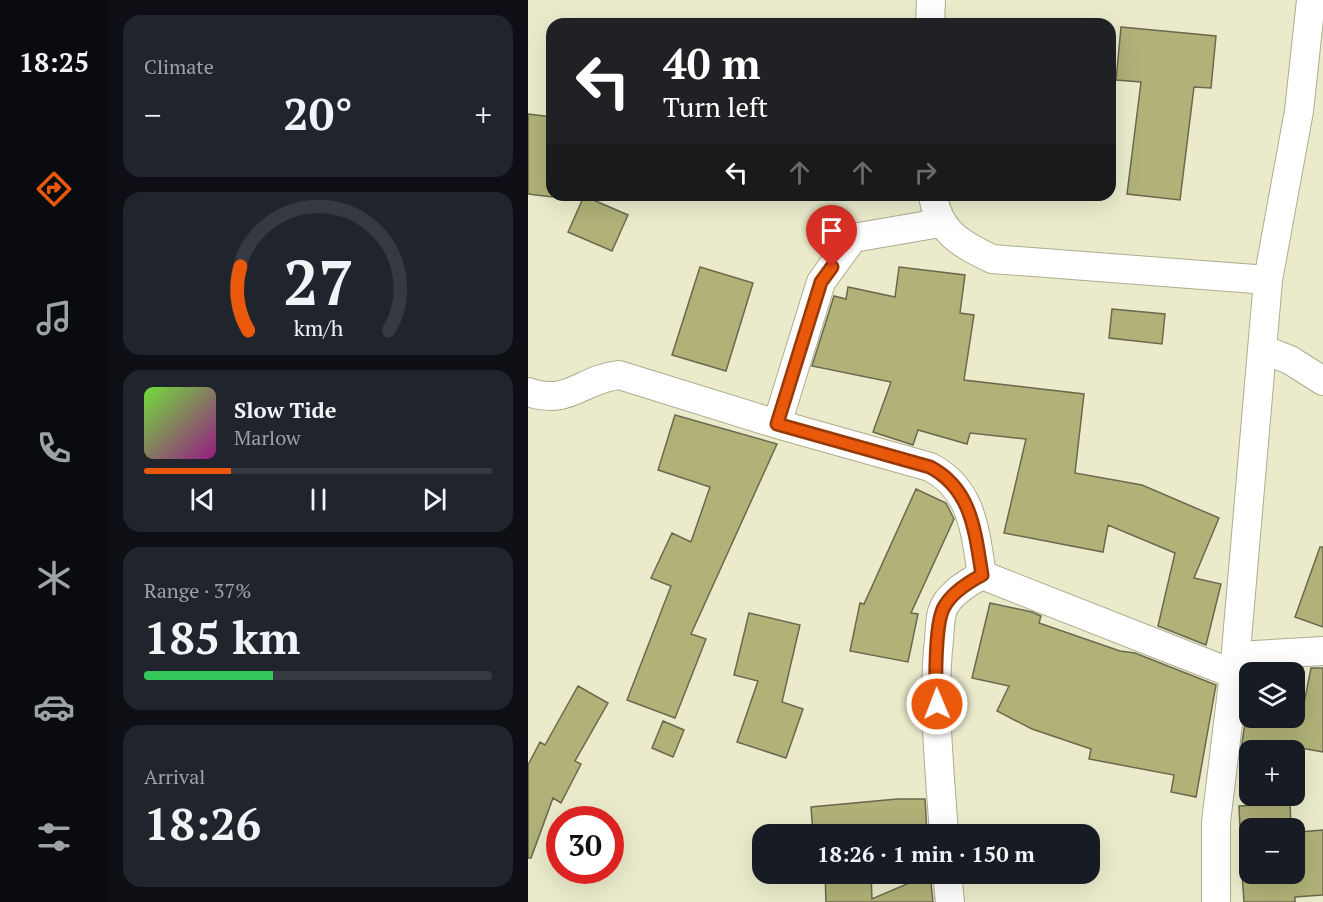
<!DOCTYPE html>
<html lang="en">
<head>
<meta charset="utf-8">
<style>
  body { margin:0; font-family:"PT Serif",serif; background:#20242c; color:#f1f3f6; height:100vh; display:flex; flex-direction:column; font-size:22px; white-space:nowrap }
  * { box-sizing:border-box; margin:0 }
  p { font-size:20px; color:#9ea1a6 }
  .icon { flex:none; width:33px; height:33px; fill:none; stroke:currentColor; stroke-width:2; stroke-linecap:round; stroke-linejoin:round }
  .map { position:relative; flex:1; overflow:hidden }
  .panel { display:flex; flex-direction:column; gap:15px; padding:15px; background:#0d0f14; width:420px }
  .panel>* { flex:none }
  .banner { position:absolute; left:18px; top:18px; width:570px; height:183px; border-radius:18px; box-shadow:0 6px 24px #0002; background:#202124; color:#fff; overflow:hidden }
  .controls { position:absolute; left:711px; top:662px; display:grid; gap:12px }
  .controls a { display:grid; place-items:center; width:66px; height:66px; border-radius:12px; background:#171b24; box-shadow:0 6px 24px #0002; font-size:30px }
  .speed { position:absolute; left:18px; top:806px; display:flex; gap:12px; font-size:30px; font-weight:700; text-align:center }
  .speed>* { display:grid; place-content:center; width:78px; height:78px; border-radius:50%; background:#171b24; box-shadow:0 6px 24px #0002; line-height:1 }
  .speed .limit { border:9px solid #d22; background:#fff; color:#111 }
  .pin { position:absolute; display:grid; place-items:center; width:51px; height:51px; color:#fff; margin:-62px -26px; border-radius:50% 50% 50% 0; rotate:-45deg; box-shadow:0 0 6px #0007 }
  .pin .icon { rotate:45deg }
  .me { position:absolute; width:66px; margin:-33px; rotate:359deg; stroke-linejoin:round; filter:drop-shadow(0 0 4px #0008) }
  .turn { display:flex; align-items:center; gap:21px; height:126px; padding:0 18px; font-size:27px }
  .turn .icon { width:78px; height:78px; stroke-width:2.5 }
  .turn b { display:block; font-size:42px; line-height:51px }
  .lanes { display:flex; align-items:center; height:57px; padding:0 18px; background:#0003; justify-content:center; gap:30px; direction:ltr }
  .lanes .off { opacity:.35 }
  .big { font-size:45px; font-weight:800; line-height:1.1 }
  .panel .widget { flex:1; display:flex; flex-direction:column; justify-content:center; gap:9px; min-width:0; padding:0 21px; border-radius:18px; background:#20242c }
  .panel .dial { align-items:center; gap:0 }
  .dial svg { height:156px; overflow:visible; fill:none; stroke:#363941; stroke-width:7; stroke-linecap:round; text-anchor:middle }
  .dial text { fill:#f1f3f6; stroke:none }
  .song { display:flex; align-items:center; gap:18px }
  .cover { width:72px; height:72px; border-radius:9px; background:linear-gradient(135deg,hsl(100 70% 55%),hsl(310 70% 35%)) }
  .played { height:6px; border-radius:3px; background:linear-gradient(90deg,#ea580c 25%,#363941 25%) }
  .keys { display:flex; justify-content:space-around; direction:ltr }
  .heat { display:flex; justify-content:space-between; align-items:center; font-size:33px; direction:ltr }
  .charge { height:9px; border-radius:4px; background:linear-gradient(90deg,#34c759 37%,#363941 0) }
  .trip { position:absolute; left:224px; top:824px; width:348px; height:60px; border-radius:18px; background:#171b24; box-shadow:0 6px 24px #0002; font-weight:800; line-height:60px; text-align:center }
  main { display:flex; flex:1; min-height:0 }
  .menu { display:flex; flex-direction:column; width:108px; justify-content:space-around; align-items:center; background:#090b0e; color:#9ea1a6 }
  .menu .icon { width:42px; height:42px }
  .menu .selected { color:#ea580c }
  .menu b { font-size:27px; color:#f1f3f6 }
  .map>svg:first-child { display:block }
  .building { fill:#b1b178; stroke:#69694e; stroke-width:1.5 }
  .lines { fill:none; stroke-linecap:round; stroke-linejoin:round }
  .street-casing { stroke:#acac8f; stroke-width:30 }
  .street { stroke:#fff; stroke-width:28 }
  .route-casing { stroke:#983908; stroke-width:15 }
  .route { stroke:#ea580c; stroke-width:10 }
</style>
</head>
<body>
<main>
<nav class="menu">
<b>18:25</b>
<svg class="icon selected" aria-label="directions" viewBox="0 0 24 24"><path d="M12 3l9 9-9 9-9-9zM9 14v-3h6M13 9l2 2-2 2"/></svg>
<svg class="icon" aria-label="music" viewBox="0 0 24 24"><path d="M9 18V5l10-2v13"/><circle cx="6" cy="18" r="3"/><circle cx="16" cy="16" r="3"/></svg>
<svg class="icon" aria-label="phone" viewBox="0 0 24 24"><path d="M5 4h4l2 5-3 2q2 4 5 5l2-3 5 2v4C11 20 4 13 5 4z"/></svg>
<svg class="icon" aria-label="climate" viewBox="0 0 24 24"><path d="M12 3v18M4 7l16 10M4 17L20 7"/></svg>
<svg class="icon" aria-label="car" viewBox="0 0 24 24"><path d="M5 17H2v-5l4-1 3-4h7l3 4 3 1v5h-3M9 17h6M6 11h13"/><circle cx="7" cy="17" r="2"/><circle cx="17" cy="17" r="2"/></svg>
<svg class="icon" aria-label="filters" viewBox="0 0 24 24"><path d="M4 7h16M4 17h16"/><circle cx="9" cy="7" r="2"/><circle cx="15" cy="17" r="2"/></svg>
</nav>
<section class="panel">
<div class="widget"><p>Climate</p>
<div class="heat"><a>−</a><b class="big">20°</b><a>+</a></div>
</div>
<div class="widget dial"><svg viewBox="0 0 100 80">
<path d="M14 69A42 42 0 1 1 86 69"/>
<path d="M14 69A42 42 0 0 1 10 36" stroke="#ea580c"/>
<text x="50" y="56" font-size="32" font-weight="700">27</text>
<text x="50" y="72" font-size="11">km/h</text>
</svg></div>
<div class="widget">
<div class="song"><i class="cover"></i><div><b>Slow Tide</b><p>Marlow</p></div></div>
<div class="played"></div>
<div class="keys"><svg class="icon" aria-label="previous" viewBox="0 0 24 24"><path d="M18 5L8 12l10 7zM5 5v14"/></svg><svg class="icon" aria-label="pause" viewBox="0 0 24 24"><path d="M8 5v14M16 5v14"/></svg><svg class="icon" aria-label="next" viewBox="0 0 24 24"><path d="M6 5l10 7-10 7zM19 5v14"/></svg></div>
</div>
<div class="widget"><p>Range · 37%</p><b class="big">185 km</b><div class="charge"></div></div>
<div class="widget"><p>Arrival</p><b class="big">18:26</b></div>
</section>
<div class="map">
<svg width="795" height="902" viewBox="0 0 795 902">
  <rect width="100%" height="100%" fill="#ebebcc"/>
  <path class="building" d="M593,27L688,36L683,88L666,87L652,200L599,194L613,82L588,80Z
    M0,114L24,117V197L0,194Z
    M56,196L100,215L84,251L40,232Z
    M172,267L225,283L198,371L144,355Z
    M371,267L437,275L432,313L446,315L436,380L556,394L547,473L614,485L691,518L666,578L693,584L678,645L630,626L647,553L580,525L575,552L476,533L498,439L442,433L439,444L390,430L385,445L345,432L363,382L284,366L306,296L318,299L320,287L367,297Z
    M584,309L637,314L634,344L581,338Z
    M147,415L249,444L163,634L178,639L147,718L99,700L143,586L123,578L144,533L163,542L182,487L130,470Z
    M388,489L418,503L426,519L383,613L390,614L380,662L322,651L332,603L336,604Z
    M792,547H795V627L767,617Z
    M462,603L504,612L513,616L511,623L592,651L607,653L688,685L668,797L643,792L646,775L561,759L563,749L504,729L469,711L481,686L444,678Z
    M221,613L272,625L254,702L275,709L258,758L209,742L230,681L206,675Z
    M783,668H795V752L756,745V750H713L717,723H772Z
    M50,686L80,703L47,761L53,764L33,803L25,798L3,858H0V765L12,742L17,745Z
    M135,721L156,730L145,757L124,748Z
    M369,799H397L399,834H285L283,807Z
    M762,803L763,828H712L711,806Z
    M795,830V895L767,897V902H716L714,873H773L771,832Z
    M297,873H343L344,899L402,874L405,902H298Z"/>
  <g class="lines">
    <g class="street-casing">
      <path id="street" d="M402,24L403,0
        M405,195C410,232 433,244 464,259L740,280
        M734,349L762,360L795,381
        M0,392C42,406 53,379 91,375L249,424L402,467C445,489 447,532 454,575
        M249,424L293,282L325,238L412,223
        M708,656L795,651
        M416,834C412,773 405,710 410,649C412,637 411,624 414,612C419,595 439,583 454,575L706,674
        M419,873L422,902
        M688,902V822L706,674L740,280L771,111L783,0"/>
    </g>
    <use href="#street" class="street"/>
  </g>
  <g class="lines">
    <g class="route-casing">
      <path id="route" d="M304,267L293,282L249,424L402,467C444,489 447,532 454,575C439,583 422,594 415,609C407,627 407,683 409,704"/>
    </g>
    <use href="#route" class="route"/>
  </g>
</svg>
<div class="controls">
<a><svg class="icon" aria-label="layers" viewBox="0 0 24 24"><path d="M12 4l9 5-9 5-9-5zM3 14l9 5 9-5"/></svg></a>
<a>+</a>
<a>−</a>
</div>
<div class="speed"><div class="limit">30</div></div>
<div class="pin" style="left:304px;top:267px;background:#d93025"><svg class="icon" aria-label="arrive" viewBox="0 0 24 24"><path d="M6 21V4h12l-3 4 3 4H6"/></svg></div>
<svg class="me" style="left:409px;top:704px" viewBox="-20 -20 40 40"><circle r="17" fill="#ea580c" stroke="#fff" stroke-width="3"/><path d="M0-11L8 9 0 5-8 9z" fill="#fff"/></svg>
<div class="trip">18:26 · 1 min · 150 m</div>
<div class="banner">
<div class="turn"><svg class="icon" aria-label="left" viewBox="0 0 24 24"><path d="M17 20v-9H6M10 6l-5 5 5 5"/></svg><div><b>40 m</b>Turn left</div></div>
<div class="lanes"><svg class="icon" aria-label="left" viewBox="0 0 24 24"><path d="M17 20v-9H6M10 6l-5 5 5 5"/></svg><svg class="icon off" aria-label="ahead" viewBox="0 0 24 24"><path d="M12 20V5M6 11l6-6 6 6"/></svg><svg class="icon off" aria-label="ahead" viewBox="0 0 24 24"><path d="M12 20V5M6 11l6-6 6 6"/></svg><svg class="icon off" aria-label="right" viewBox="0 0 24 24"><path d="M7 20v-9h11M14 6l5 5-5 5"/></svg></div>
</div>
</div>
</main>
</body>
</html>
